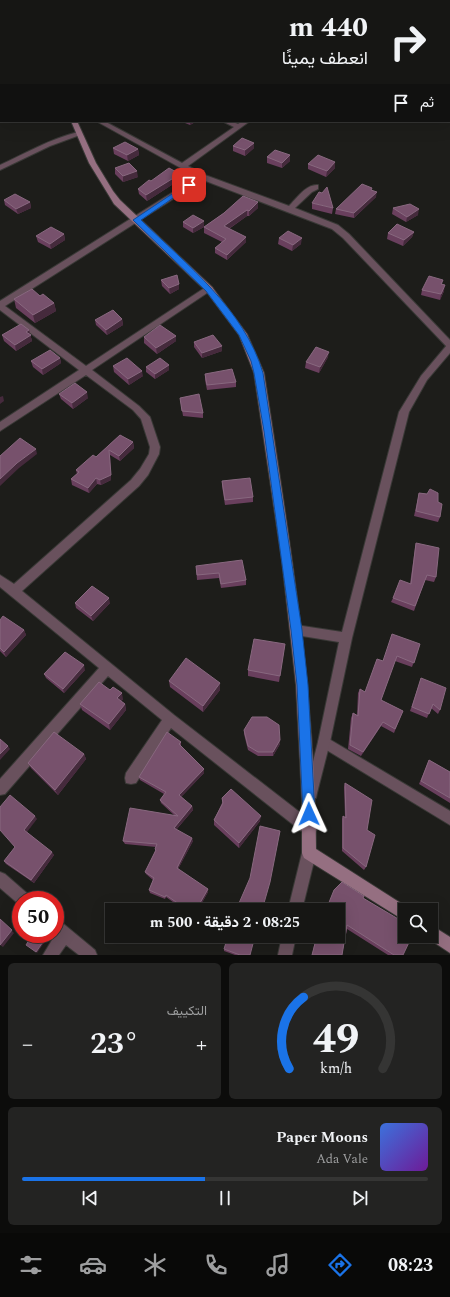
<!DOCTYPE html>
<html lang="ar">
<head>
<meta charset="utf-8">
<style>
  body { margin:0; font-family:Spectral,Vazirmatn,serif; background:#232322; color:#f1f3f6; direction:rtl; height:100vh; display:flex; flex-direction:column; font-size:15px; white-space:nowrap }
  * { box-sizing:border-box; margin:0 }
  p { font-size:13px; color:#9e9fa0 }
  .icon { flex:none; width:22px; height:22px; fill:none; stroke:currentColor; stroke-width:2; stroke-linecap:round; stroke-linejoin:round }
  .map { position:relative; height:955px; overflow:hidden; direction:ltr }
  .drawer { display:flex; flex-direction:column; gap:8px; padding:8px; background:#0c0c0b; flex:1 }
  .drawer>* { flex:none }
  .banner { position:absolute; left:0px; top:0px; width:450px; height:122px; box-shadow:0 4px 16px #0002,0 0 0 1px #353534; direction:rtl; background:#161614; color:#f1f3f6; overflow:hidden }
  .tools { position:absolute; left:398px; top:903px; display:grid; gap:8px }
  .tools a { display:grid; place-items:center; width:40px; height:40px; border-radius:0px; background:#161614; box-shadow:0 4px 16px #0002,0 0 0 1px #353534; font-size:20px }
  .speed { position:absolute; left:12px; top:891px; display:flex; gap:8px; font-size:20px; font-weight:700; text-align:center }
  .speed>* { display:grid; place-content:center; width:52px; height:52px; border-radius:50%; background:#161614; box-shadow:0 4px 16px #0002,0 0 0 1px #353534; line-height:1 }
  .speed .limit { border:6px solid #d22; background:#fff; color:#111 }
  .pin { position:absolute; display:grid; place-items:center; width:34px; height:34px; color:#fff; margin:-17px; border-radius:8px; box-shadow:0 2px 6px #0006 }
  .me { position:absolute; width:44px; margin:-22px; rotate:359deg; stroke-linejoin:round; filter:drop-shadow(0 0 3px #0008) }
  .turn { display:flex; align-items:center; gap:14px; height:84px; padding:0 16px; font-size:18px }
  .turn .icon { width:52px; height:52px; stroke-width:2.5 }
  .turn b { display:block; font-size:28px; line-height:34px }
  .then { display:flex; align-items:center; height:38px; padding:0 16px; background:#0003; gap:8px; font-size:15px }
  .big { font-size:30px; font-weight:700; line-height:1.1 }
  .drawer .widget { flex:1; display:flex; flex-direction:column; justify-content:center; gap:6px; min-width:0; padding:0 14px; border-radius:6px; background:#232322 }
  .drawer .dial { align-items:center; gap:0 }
  .dial svg { height:104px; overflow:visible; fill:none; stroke:#353534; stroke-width:7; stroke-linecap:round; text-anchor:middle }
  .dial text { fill:#f1f3f6; stroke:none }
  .song { display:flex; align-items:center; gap:12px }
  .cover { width:48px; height:48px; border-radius:6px; background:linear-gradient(135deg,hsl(220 70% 55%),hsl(280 70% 35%)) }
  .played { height:4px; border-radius:2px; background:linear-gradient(90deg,#1a73e8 45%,#353534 45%) }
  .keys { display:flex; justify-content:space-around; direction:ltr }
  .heat { display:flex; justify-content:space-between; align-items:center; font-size:22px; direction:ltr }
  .drawer .tiles { flex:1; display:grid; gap:8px; grid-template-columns:1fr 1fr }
  .widget:last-child { grid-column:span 2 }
  .trip { position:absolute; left:105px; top:903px; width:240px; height:40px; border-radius:0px; background:#161614; box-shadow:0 4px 16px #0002,0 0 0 1px #353534; font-weight:700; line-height:40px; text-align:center; direction:rtl }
  .tabs { display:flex; height:64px; justify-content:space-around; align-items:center; background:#090908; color:#9e9fa0 }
  .tabs .icon { width:28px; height:28px }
  .tabs .active { color:#1a73e8 }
  .tabs b { font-size:18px; color:#f1f3f6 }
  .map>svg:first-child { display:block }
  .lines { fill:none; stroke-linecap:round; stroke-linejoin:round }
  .minor-casing { stroke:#393936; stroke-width:2 }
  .tertiary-casing { stroke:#393936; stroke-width:2 }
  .secondary-casing { stroke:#393936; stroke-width:2 }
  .minor { fill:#69515d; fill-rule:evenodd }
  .tertiary { fill:#69515d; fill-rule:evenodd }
  .secondary { fill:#956f81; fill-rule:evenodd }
  .wall { fill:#693f5d }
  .shaded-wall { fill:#452a3c }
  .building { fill:#77516c; stroke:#88687f }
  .route { fill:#1a73e8; stroke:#114b97 }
</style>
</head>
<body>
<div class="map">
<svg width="450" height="955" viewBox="0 0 450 955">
  <rect width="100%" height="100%" fill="#1d1d1a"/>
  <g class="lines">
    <g class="minor-casing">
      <path id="minor" d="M286,0H292L293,1H287Z
        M449,103H450V108H449Z
        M96,121H104L182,163L234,127L222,121H230L238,124L243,121H250L188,166L205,175L289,206C296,199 306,184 318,185V189L312,192L295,208L338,225L349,234L450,340V348L447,347L343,238L332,229L203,180L5,306L86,366L206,287H212L213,289L92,370L139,406L150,417L160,447L159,454L148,475L139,486L22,591L174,715L315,824L317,829L315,834L310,836L305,834L171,728L136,783L131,784L126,783L125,778L126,773L162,720L108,676L5,794L0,795V779L99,668L0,587V575L14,584L131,480L140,469L149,454L150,447L141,419L133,410L86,375L0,431V422L79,370L0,310V301L197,177Z
        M78,132L80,133V135L50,146L0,170V165C26,153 50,139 78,132Z
        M324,736L450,811V825L320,746L318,742L320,738Z
        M0,872L5,874L29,895L31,900H21V906L0,888Z
        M55,919L60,921L95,950L97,955H79L66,945L59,955H43L55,935L54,934H55Z"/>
    </g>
    <g class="tertiary-casing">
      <path id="tertiary" d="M450,344V353L427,380L409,412L352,638L330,742L317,793L316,798L311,799L306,798L305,793L318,742L339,642L296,635L292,634L290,630L292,626L296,625L342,632L399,412L421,376L447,345Z
        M309,846L314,848L316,853L302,910H288L302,853L304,848Z
        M282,936H296L292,955H278Z"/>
    </g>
    <g class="secondary-casing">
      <path id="secondary" d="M29,0H35V1H29Z
        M40,0H46V1H40Z
        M71,121H77L96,163L113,191L120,200L212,287L247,334L264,373C288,531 315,689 316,849L410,909L405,910V921L304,858L302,853V799L296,685L282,561L254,373L239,335L206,291L114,204L108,194L89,163Z
        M431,925L450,937V953L426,937L431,936Z"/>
    </g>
    <use href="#minor" class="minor"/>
    <use href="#tertiary" class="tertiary"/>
    <use href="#secondary" class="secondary"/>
  </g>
  <path class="wall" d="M180,121H197L190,125Z
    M254,143V148L245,156L233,151V146Z
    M113,148L138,149L139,155L128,161L114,154Z
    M290,155V161L282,168L267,163V157Z
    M335,162V168L326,177L308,169V164Z
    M115,168L138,177L123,182L115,174Z
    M180,174L181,179L147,201L139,194L138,189L151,181Z
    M372,190L376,197L354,218L335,214L336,209Z
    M4,200L30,202L31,208L18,214L5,205Z
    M312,203L333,208L332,214L312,209Z
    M258,208L249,216H247L229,229L246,237V242L227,260L215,253V248L222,242L204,233V227L224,213Z
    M393,208L418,215L406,222L392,214Z
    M183,222L204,227L193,233L183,227Z
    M414,232L412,237L403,246L387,239L388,233Z
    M64,234L65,240L51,249L38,242L36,236Z
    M279,238L301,244L292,251L278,244Z
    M161,280L179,284V289L170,294L162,286Z
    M443,280L442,284L444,291L440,300L421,295L422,290Z
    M40,296L54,303L56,311L35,323L16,308L14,299Z
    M122,319L123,325L107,335L96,325L95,320Z
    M29,330L32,341L16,351L4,341L2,335Z
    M176,336V341L157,354L144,343V337Z
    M194,342L222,351L202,358L194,347Z
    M328,357L319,373L305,368L306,362Z
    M60,358L61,363L43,375L33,367L31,361Z
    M169,365V370L155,379L146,372V367Z
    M113,366L143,376L129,385L114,372Z
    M205,374L236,382V387L207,390L205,380Z
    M59,394L88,398L73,409L61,399Z
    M180,398L203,413V418L183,416Z
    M120,435L133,442L134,448L120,461L110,455L111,480L101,485L97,484L89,493L72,485L71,479L77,474L76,470L96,457Z
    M222,481L253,497V502L225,505L222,486Z
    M419,493L427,494L438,502L440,517L438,522L414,516L418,498Z
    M416,543L436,577L434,582L425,580L414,611L391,602L393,598L410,584L415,548Z
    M196,566L246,580V585L221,588L219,578L197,580Z
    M75,603H110L93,621L76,608Z
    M0,620L24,630L26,635L6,657L0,651Z
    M285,644L279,682L248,676V670Z
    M420,644L412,667L395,661L381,700L403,711L394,733L381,726L361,756L348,749L351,718L353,713L357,715L358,693L360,689L365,692L383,661Z
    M85,670L64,693L46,678L44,674Z
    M421,678L440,710L438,714L431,708L427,718L410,711Z
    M169,681L220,690L203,712L170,687Z
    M123,699L121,701L125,704L126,710L110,730L82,710L80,704Z
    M244,730L280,744L273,756H258L248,750L244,734Z
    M181,742V746L204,773L181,797L192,806L193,810L176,830L193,841L178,869L208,889V892L198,910H184L166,897L165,899L150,893L149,890L153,880L146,874L145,872L155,851V849L156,847L125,844L123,841L174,815L161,803L160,800L164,794L140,780L139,777Z
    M84,754L86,759L58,795L31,768L28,763Z
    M429,760L450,772V803L419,784Z
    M345,783L367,830L366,867L364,870L342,851V819L343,816L345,817L344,787Z
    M222,798L260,821L239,848L214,825V820L222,803Z
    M37,819L27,832L54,855L34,883L6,864L4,861Z
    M363,898L403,955H388L347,929L342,955H312L316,936H338Z
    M224,949L250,955H235L224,951Z"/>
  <path class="shaded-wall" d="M190,121H197L190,125Z
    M254,143V148L245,156V150Z
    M138,149L139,155L128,161L127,155Z
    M290,155V161L282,168V163Z
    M335,162V168L326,177L327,171Z
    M137,171L138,177L123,182V176Z
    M180,174L181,179L147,201L146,195Z
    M377,192L376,197L354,218V213Z
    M30,202L31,208L18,214L16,209Z
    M258,202V208L249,216V211Z
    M419,209L418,215L406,222L407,217Z
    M247,210V216L224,232V226Z
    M204,221V227L193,233V228Z
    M414,232L412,237L403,246L404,240Z
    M64,234L65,240L51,249L50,244Z
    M246,237V242L227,260V255Z
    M302,238L301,244L292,251L293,245Z
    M179,284V289L170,294L169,288Z
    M445,285L444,291L440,300L441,294Z
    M54,303L56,311L35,323L33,315Z
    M122,319L123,325L107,335L106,330Z
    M29,330L32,341L16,351L15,345L26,332Z
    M176,336V341L157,354L156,348Z
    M222,346V351L202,358V353Z
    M329,352L328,357L319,373L320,367Z
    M60,358L61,363L43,375L42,369Z
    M169,365V370L155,379V374Z
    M142,371L143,376L129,385L128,379Z
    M87,392L88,398L73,409L72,403Z
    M3,396L4,401L0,404V397Z
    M133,442L134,448L120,461L119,456Z
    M36,449L37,454L19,468L0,486V479L17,463Z
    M109,450L110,455L111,480L101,485L100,480Z
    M96,478L97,484L89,493L88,488Z
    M109,598L110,603L93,621L91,616Z
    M24,630L26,635L6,657L4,652Z
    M84,665L85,670L64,693L63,689Z
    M220,683V690L203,712V706Z
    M122,693L123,699L119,705L117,698Z
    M125,704L126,710L110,730L109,724Z
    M383,722L381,726L361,756L363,752Z
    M280,740V744L273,756V752Z
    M8,746L10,749L0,760V754Z
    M84,754L86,759L58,795L55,790Z
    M204,769V773L180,798L179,795Z
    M192,806L193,810L174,832V828Z
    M35,816L37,819L26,833L24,830Z
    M261,816L260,821L239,848V843Z
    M192,838L193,841L177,871V868Z
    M52,852L54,855L34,883L31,880Z
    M208,889V892L198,910H196Z
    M0,919L14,933L3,947L0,945Z
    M47,936L48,937L37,953L36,952Z"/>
  <path class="building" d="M242,138L254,143L245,150L233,146Z
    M125,142L138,149L127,155L113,148Z
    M275,150L290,155L282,163L267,157Z
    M318,155L335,162L327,171L308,164Z
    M129,163L137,171L123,176L115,168Z
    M169,168L180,174L146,195L138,189L149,180L151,181Z
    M362,184L372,188L371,190L377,192L354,213L336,209Z
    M327,187L333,208L312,203L319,192L322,193Z
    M15,194L30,202L16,209L4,200Z
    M243,196L258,202L249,211L247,210L224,226L246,237L227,255L215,248L226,239L204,227L224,213Z
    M410,204L419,209L407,217L393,208Z
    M193,215L204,221L193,228L183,222Z
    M397,224L414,232L404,240L388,233Z
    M51,227L64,234L50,244L36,236Z
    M288,231L302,238L293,245L279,238Z
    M177,275L179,284L169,288L161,280Z
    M429,276L443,280L441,284L445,285L441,294L422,290Z
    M32,289L40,296L43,294L54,303L33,315L14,299Z
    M113,310L122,319L106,330L95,320Z
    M21,324L29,330L26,332L31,335L15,345L2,335Z
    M160,325L176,336L156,348L144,337Z
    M213,335L222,346L202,353L194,342Z
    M316,347L329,352L320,367L306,362Z
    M50,350L60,358L42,369L31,361Z
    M127,358L142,371L128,379L113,366Z
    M160,358L169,365L155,374L146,367Z
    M232,369L236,382L207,385L205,374Z
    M75,383L87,392L72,403L59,394Z
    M199,394L203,413L182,411L180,398Z
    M120,435L133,442L119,456L109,450L111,475L100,480L96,478L88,488L71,479L79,472L76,470L93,455L96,457Z
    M20,438L36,449L17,463L0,479V456Z
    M250,478L253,497L225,500L222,481Z
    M430,489L438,493V502L442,504L440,517L416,511L419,493L427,494Z
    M416,543L439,548L436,577L427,575L415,606L393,598L400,580L411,584Z
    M242,560L246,580L221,584L219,573L197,575L196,566Z
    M92,586L109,598L91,616L75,603Z
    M3,616L24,630L4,652L0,648V620Z
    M392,634L420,644L414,663L397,656L381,700L403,711L395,729L383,722L363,752L350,745L353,713L358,716L360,689L365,692L377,659L383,661Z
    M254,639L285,644L280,676L248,670Z
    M65,652L84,665L63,689L44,674Z
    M186,658L220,683L203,706L169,681Z
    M421,678L446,688L440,710L433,704L429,714L412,707Z
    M99,682L110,690L113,687L122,693L117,698L125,704L109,724L80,704Z
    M252,717H267L279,725L280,740L273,752H258L248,746L244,730Z
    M54,732L84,754L55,790L28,763Z
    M167,732L181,742L179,744L204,769L179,795L192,806L174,828L192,838L177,868L208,889L196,910H185L186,909L166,895L165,897L149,890L154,878L145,872L156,850L155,849L157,844L123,841L130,808L178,816L160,800L166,792L139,777Z
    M0,739L8,746L0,754Z
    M429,760L450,772V798L421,781Z
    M345,783L372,800L367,830L375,835L366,867L343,848V816L346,818Z
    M231,789L261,816L239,843L214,820L223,803L222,798Z
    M10,795L35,816L24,830L52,852L31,880L4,861L15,847L0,830V807Z
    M260,826L280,831L270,882L262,910H236L250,878Z
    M342,882L364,896L363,898L405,923V936H412L403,955H394L347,925L342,955H312L317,936H338V910H326L334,890Z
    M0,919L12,930L0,945Z
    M33,934H45L47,936L36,952L26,945Z
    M228,936H255L250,955H240L224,949Z"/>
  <path class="route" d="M187,184L192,185L141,220C187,265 244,309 263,373L302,630L308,685L315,814L314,818L309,820L305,818L303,814L297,685L291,630L264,431L254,373L251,361L239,335L206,291L133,220Z"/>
</svg>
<div class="tools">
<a><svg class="icon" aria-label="search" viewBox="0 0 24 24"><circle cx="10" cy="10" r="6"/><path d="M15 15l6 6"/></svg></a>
</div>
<div class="speed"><div class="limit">50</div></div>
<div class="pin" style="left:189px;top:185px;background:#d93025"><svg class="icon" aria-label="arrive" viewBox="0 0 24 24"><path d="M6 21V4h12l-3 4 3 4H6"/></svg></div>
<svg class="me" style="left:309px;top:814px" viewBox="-20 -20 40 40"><path d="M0-17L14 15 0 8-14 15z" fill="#1a73e8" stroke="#fff" stroke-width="4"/></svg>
<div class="trip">08:25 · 2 دقيقة · 500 m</div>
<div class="banner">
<div class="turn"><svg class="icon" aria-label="right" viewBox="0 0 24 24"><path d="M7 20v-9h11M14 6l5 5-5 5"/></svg><div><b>440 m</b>انعطف يمينًا</div></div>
<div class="then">ثم<svg class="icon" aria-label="arrive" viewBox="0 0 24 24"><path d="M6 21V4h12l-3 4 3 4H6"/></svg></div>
</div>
</div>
<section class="drawer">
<div class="tiles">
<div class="widget dial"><svg viewBox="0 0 100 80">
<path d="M14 69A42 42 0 1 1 86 69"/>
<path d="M14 69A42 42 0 0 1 25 14" stroke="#1a73e8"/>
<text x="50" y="56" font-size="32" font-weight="700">49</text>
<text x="50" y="72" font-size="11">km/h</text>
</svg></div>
<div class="widget"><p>التكييف</p>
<div class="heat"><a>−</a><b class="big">23°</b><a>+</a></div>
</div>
<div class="widget">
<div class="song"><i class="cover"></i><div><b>Paper Moons</b><p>Ada Vale</p></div></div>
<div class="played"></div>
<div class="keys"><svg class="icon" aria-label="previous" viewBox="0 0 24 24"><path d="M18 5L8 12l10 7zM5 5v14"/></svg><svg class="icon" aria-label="pause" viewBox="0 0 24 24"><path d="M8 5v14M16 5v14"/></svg><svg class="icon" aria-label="next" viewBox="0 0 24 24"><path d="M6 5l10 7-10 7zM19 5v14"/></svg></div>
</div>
</div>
</section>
<nav class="tabs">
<b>08:23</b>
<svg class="icon active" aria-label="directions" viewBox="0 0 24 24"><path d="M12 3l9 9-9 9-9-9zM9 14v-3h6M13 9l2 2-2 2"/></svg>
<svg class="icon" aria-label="music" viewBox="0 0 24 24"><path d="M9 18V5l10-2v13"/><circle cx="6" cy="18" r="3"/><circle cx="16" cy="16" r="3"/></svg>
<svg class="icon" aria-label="phone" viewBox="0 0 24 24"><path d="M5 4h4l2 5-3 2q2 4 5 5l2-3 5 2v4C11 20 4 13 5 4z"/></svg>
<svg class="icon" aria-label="climate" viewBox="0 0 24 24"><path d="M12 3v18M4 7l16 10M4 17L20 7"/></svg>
<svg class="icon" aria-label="car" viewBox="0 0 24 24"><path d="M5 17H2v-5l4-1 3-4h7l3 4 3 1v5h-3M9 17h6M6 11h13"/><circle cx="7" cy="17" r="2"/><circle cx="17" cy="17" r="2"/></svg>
<svg class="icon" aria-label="filters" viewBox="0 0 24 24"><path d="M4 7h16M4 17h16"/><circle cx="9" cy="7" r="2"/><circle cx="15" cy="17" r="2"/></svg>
</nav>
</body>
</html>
